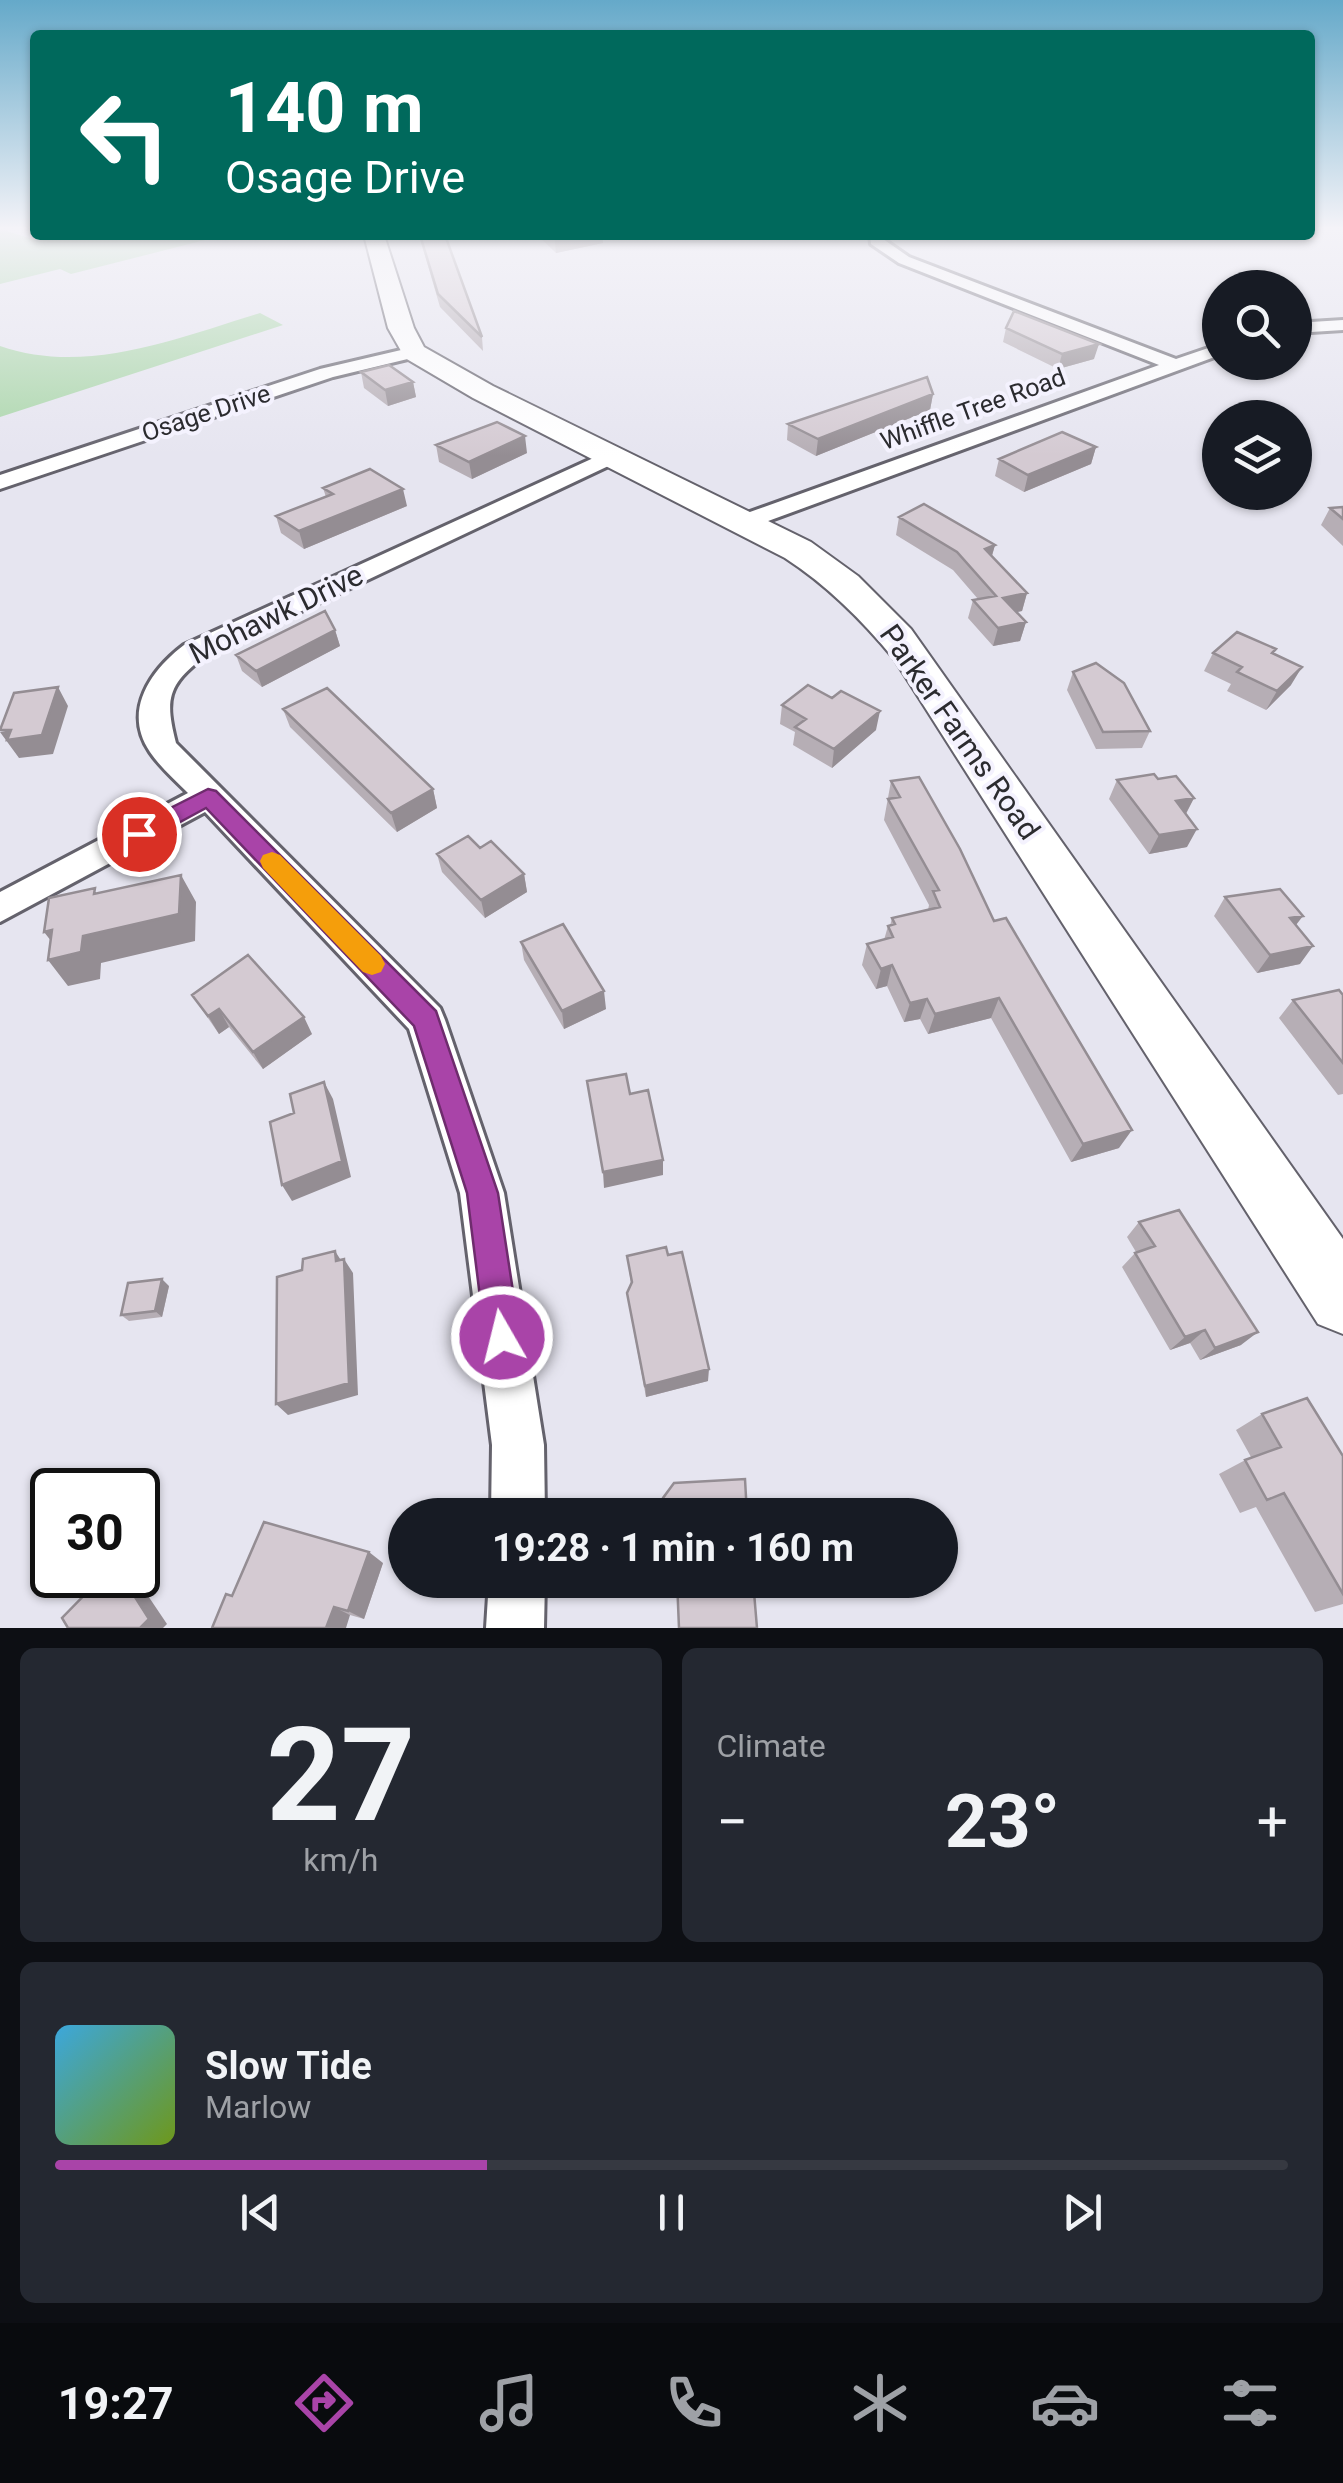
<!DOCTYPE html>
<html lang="en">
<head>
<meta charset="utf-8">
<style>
  body { margin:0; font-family:Roboto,sans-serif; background:#242831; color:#f1f3f6; height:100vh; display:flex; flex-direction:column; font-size:38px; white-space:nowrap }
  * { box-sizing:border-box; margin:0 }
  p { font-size:32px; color:#9ea1a6 }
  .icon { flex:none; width:55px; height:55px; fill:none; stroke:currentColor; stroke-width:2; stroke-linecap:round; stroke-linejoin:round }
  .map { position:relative; height:1628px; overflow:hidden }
  .panel { display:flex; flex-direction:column; gap:20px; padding:20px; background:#0d0f14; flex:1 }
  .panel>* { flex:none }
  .guide { position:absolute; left:30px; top:30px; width:1285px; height:210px; border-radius:10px; box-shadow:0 2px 8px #0004; background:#00695c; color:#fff; overflow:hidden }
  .fabs { position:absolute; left:1202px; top:270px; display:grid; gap:20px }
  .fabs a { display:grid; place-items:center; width:110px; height:110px; border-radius:50%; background:#171b24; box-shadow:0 2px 8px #0004; font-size:50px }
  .speed { position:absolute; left:30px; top:1468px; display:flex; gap:20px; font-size:50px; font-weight:700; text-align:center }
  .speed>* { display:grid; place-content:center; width:130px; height:130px; border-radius:50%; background:#171b24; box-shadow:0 2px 8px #0004; line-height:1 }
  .speed .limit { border:5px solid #111; border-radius:15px; background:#fff; color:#111 }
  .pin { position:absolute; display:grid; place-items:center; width:85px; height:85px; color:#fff; margin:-42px; border:5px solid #fff; border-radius:50%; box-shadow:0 2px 10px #0007 }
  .me { position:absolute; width:110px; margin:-55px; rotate:352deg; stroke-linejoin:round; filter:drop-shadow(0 0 8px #0008) }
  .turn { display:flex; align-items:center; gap:35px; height:210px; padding:0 30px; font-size:45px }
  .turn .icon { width:130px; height:130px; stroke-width:2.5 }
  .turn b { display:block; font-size:70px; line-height:85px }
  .big { font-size:75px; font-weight:700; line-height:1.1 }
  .panel .card { flex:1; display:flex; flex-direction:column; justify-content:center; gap:15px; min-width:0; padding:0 35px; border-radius:15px; background:#242831 }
  .panel .dial { align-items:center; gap:0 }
  .dial b { font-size:130px; line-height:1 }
  .song { display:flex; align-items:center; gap:30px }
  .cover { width:120px; height:120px; border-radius:15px; background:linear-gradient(135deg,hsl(200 70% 55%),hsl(80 70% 35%)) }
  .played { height:10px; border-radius:5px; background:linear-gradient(90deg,#a944a8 35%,#363941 35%) }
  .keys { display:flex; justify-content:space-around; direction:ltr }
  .heat { display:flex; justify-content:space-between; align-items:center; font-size:55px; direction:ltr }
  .panel .tiles { flex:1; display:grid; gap:20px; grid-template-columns:1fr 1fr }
  .card:last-child { grid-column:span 2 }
  .trip { position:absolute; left:388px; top:1498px; width:570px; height:100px; border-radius:50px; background:#171b24; box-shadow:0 2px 8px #0004; font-weight:700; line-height:100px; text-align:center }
  .menu { display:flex; height:160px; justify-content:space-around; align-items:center; background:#090b0e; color:#9ea1a6 }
  .menu .icon { width:70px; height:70px }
  .menu .on { color:#a944a8 }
  .menu b { font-size:45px; color:#f1f3f6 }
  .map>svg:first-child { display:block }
  .green { fill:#aad6aa }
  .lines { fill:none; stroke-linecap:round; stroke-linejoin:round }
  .street-casing { stroke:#64626c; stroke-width:6 }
  .secondary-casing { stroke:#64626c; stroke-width:4 }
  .street { fill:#fff; fill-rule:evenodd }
  .secondary { fill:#fff; fill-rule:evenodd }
  .wall { fill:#b6aeb5 }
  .shaded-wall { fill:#948d93 }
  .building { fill:#d4cad2; stroke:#948d93; stroke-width:2.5 }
  .route { fill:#a944a8; stroke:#6e2c6d; stroke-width:2.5 }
  .slow { fill:#f59e0b }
  .labels { text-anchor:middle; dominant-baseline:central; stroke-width:8; stroke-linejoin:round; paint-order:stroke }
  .far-street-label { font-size:25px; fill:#2b2b2f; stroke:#f4f2fe }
  .street-label { font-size:30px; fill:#2b2b2f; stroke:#f4f2fe }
</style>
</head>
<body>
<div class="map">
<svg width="1343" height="1628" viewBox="0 0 1343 1628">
  <rect width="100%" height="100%" fill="#e6e5f0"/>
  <path class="green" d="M0,229L39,241L61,235L213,238L71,274L60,269L0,284Z
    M260,313L283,325L0,417V346C86,376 178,338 260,313Z"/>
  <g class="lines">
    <g class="street-casing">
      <path id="street" d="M870,235H884L883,239L909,257L1176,359L1220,344V355L752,527H736L732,522L736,517L1159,365L899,263L871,244Z
        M1343,320V330L1295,333V323Z
        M414,347L423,352L420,356L333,377L0,489V475L320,369Z
        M611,450L622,456L619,461L204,657C167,685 165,700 176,743L440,1008L445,1020L504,1193L544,1445L545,1515H491L492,1445L460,1193L409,1029L205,812L0,922V892L188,793C175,780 160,767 150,752C122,711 151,670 184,645Z
        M489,1580H545L544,1628H486Z"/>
    </g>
    <g class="secondary-casing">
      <path id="secondary" d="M364,235H384L414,328L424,347L493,386L811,542L858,576L911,629L1343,1239V1334L1318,1324L894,659C862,620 828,586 785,558L473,398L405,358L388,328Z"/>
    </g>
    <use href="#street" class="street"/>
    <use href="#secondary" class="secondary"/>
  </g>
  <path class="wall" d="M419,235H445L482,337L483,351L440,307Z
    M537,235H602L603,243L556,253Z
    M1006,328L1094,359L1058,369L1003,342Z
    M361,372L413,382L416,397L388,406L364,388Z
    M933,394L930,410L816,456L787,440L788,424Z
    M436,445L527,453L472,479L439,462Z
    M1096,447L1091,464L1024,492L995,476L999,459Z
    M323,488L407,506L304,549L281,533L276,516L326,497Z
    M1343,507V546L1321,525L1330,508Z
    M899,517L995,545L992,556L1027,593L1022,611L1016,612L1026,622L1020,641L993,646L968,618L973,600L978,599L953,570L896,535Z
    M335,630L340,646L262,687L242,671L236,655Z
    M1213,653L1273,654L1291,685L1266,710L1227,691L1231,684L1204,671Z
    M1073,672L1150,731L1142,748L1096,749L1067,690Z
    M782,705L876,730L832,768L793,745L795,732L780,724Z
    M283,709L433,789L437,808L397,832L290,727Z
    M1158,779L1194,798L1186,814L1187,847L1149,854L1109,799L1117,780Z
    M891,781L994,921L1119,1148L1071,1162L991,1018L928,1034L920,1019L904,1022L887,986L876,989L862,965L867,944L884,940L888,926H890L892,918L928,910L929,905L884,820Z
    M480,848L524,874L527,892L485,918L442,872L437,854Z
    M1225,897L1296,925L1300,964L1257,973L1214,916Z
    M521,942L606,1009L564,1029L524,960Z
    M192,995L312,1034L263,1069L229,1027L219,1034Z
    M1343,995V1094L1338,1095L1279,1018L1293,1000Z
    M1139,1222L1241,1345L1200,1360L1190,1343L1170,1350L1122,1267L1136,1252L1127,1237Z
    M627,1256L708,1381L646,1397L629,1306L627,1293L631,1284Z
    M169,1286L162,1317L129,1321L121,1315Z
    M1262,1414L1343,1456V1604L1315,1612L1256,1507L1240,1513L1219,1474L1251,1457L1236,1430Z
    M383,1563L364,1619L350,1615L232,1596Z"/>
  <path class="shaded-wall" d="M554,235H602L603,243L556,253Z
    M1099,344L1094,359L1058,369L1062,354Z
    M413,382L416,397L388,406L385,390Z
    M933,394L930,410L816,456L818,439Z
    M525,436L527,453L472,479L469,462Z
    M1096,447L1091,464L1024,492L1028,475Z
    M403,489L407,506L304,549L299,531Z
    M995,545L990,562L985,549Z
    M1027,593L1022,611L998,616L1003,598Z
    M1026,622L1020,641L993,646L998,628Z
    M335,630L340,646L262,687L256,671Z
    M1302,667L1291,685L1266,710L1277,691Z
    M58,687L68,706L53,754L19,758L0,732L11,730Z
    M880,711L876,730L832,768L834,749Z
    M433,789L437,808L397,832L391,813Z
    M1194,798L1184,817L1176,801Z
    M1197,829L1187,847L1149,854L1159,835Z
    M524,874L527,892L485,918L481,900Z
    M181,875L196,902L195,941L101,963L100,979L68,986L48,960L63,956L44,932L52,930L83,936Z
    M1303,916L1289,934L1290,918Z
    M1313,946L1300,964L1257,973L1270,955Z
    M892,965L887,986L876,989L881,969Z
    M604,991L606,1009L564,1029L562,1011Z
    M999,998L991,1018L928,1034L935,1014Z
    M927,999L920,1019L904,1022L910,1003Z
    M219,1009L229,1027L219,1034L208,1016Z
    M304,1017L312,1034L263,1069L253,1052Z
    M324,1082L333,1099L351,1177L292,1201L282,1185Z
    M1132,1130L1119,1148L1071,1162L1083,1144Z
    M663,1160V1175L604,1188L603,1172Z
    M335,1251L344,1265V1259L353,1273L358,1395L288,1415L276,1404L336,1261Z
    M162,1279L169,1286L162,1317L155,1311Z
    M1205,1330L1190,1343L1170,1350L1185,1337Z
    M1258,1332L1241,1345L1200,1360L1215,1348Z
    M709,1369L708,1381L646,1397L645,1386Z
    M369,1552L383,1563L364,1619L348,1611Z
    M121,1575H134L167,1624L163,1628H140Z
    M334,1607L350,1615L346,1628H326Z"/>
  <path class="building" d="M420,235H445L482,337L438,294Z
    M1014,311L1099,344L1062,354L1006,328Z
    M389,365L413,382L385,390L361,372Z
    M927,377L933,394L818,439L788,424Z
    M497,422L525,436L469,462L436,445Z
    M1062,432L1096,447L1028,475L999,459Z
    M370,469L403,489L299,531L276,516L333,494L323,488Z
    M924,504L995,545L985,549L1027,593L1003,598L1026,622L998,628L973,600L996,596L957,552L899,517Z
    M1343,507V519L1330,508Z
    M325,611L335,630L256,671L236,655Z
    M1237,632L1276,649L1272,653L1302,667L1277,691L1237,672L1242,667L1213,653Z
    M1096,663L1124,683L1150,731L1103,732L1073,672Z
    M808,685L832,698L841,691L880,711L834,749L795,727L806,719L782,705Z
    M58,687L42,735L7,740L11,730H0L14,693Z
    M327,688L433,789L391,813L283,709Z
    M1154,774L1158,779L1176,776L1194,798L1176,801L1197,829L1159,835L1117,780Z
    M919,777L960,849L994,921L1006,918L1132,1130L1083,1144L999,998L935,1014L927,999L910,1003L892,965L881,969L867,944L893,937L888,926L895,924L892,918L940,907L933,891L939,890L888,799L900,797L891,781Z
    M468,836L480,848L491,841L524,874L481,900L437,854Z
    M181,875L179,914L83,936L81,952L48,960L52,930L44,932L49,898L95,888L94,894Z
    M1280,889L1303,916L1290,918L1313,946L1270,955L1225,897Z
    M563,924L604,991L562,1011L521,942Z
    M248,955L304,1017L253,1052L219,1009L208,1016L192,995Z
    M1339,990L1343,995V1063L1293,1000Z
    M626,1074L630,1094L648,1090L663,1160L603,1172L587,1081Z
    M324,1082L342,1161L282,1185L270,1122L294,1113L290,1094Z
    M1179,1210L1258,1332L1215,1348L1205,1330L1185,1337L1135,1253L1155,1246L1139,1222Z
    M666,1247L668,1255L682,1252L709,1369L645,1386L627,1293L632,1282L627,1256Z
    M335,1251L336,1261L344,1259L349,1383L276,1404L277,1277L302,1270L303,1259Z
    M162,1279L155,1311L121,1315L128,1283Z
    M1307,1398L1343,1456V1594L1284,1493L1267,1500L1245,1460L1281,1447L1262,1414Z
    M745,1479L747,1515H663V1498L674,1483Z
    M264,1522L369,1552L348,1611L334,1607L326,1628H212L226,1594L232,1596Z
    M104,1575H121L149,1619L140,1628H68L62,1618Z
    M677,1580H753L757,1628H679Z"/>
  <linearGradient id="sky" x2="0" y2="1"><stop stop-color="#65a9c9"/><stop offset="0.5" stop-color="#f4f3f8"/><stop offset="1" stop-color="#f4f3f8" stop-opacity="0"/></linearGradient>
  <rect width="1343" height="456" fill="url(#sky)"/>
  <path class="route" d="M208,789L216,791L436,1011L498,1193L520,1337L515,1349L502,1354L490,1349L485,1337L467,1193L414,1026L206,808L147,840H131L127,834L131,828Z"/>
  <path class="slow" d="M272,852L280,855L381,956L385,964L381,972L372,975L363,972L263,868L260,861L263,855Z"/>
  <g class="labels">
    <g class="far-street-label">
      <text transform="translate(973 409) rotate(-20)">Whiffle Tree Road</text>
      <text transform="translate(206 413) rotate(-18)">Osage Drive</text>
    </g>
    <g class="street-label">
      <text transform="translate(276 614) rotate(-26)">Mohawk Drive</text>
      <text transform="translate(960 732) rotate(55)">Parker Farms Road</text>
    </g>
  </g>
</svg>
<div class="fabs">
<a><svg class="icon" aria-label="search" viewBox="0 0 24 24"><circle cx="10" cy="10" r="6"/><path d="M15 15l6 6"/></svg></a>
<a><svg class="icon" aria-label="layers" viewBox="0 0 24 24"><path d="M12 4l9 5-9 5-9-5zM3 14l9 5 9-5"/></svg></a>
</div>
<div class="speed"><div class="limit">30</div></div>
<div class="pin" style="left:139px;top:834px;background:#d93025"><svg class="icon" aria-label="arrive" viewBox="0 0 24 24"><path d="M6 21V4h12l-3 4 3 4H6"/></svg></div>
<svg class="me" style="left:502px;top:1337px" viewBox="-20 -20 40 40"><circle r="17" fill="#a944a8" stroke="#fff" stroke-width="3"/><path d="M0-11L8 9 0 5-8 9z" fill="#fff"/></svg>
<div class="trip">19:28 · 1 min · 160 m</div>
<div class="guide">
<div class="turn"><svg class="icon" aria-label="left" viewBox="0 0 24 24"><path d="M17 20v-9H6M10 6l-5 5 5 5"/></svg><div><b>140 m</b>Osage Drive</div></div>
</div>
</div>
<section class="panel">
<div class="tiles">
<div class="card dial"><b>27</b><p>km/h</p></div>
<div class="card"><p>Climate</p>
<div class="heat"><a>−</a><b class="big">23°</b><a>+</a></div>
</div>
<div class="card">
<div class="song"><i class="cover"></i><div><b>Slow Tide</b><p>Marlow</p></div></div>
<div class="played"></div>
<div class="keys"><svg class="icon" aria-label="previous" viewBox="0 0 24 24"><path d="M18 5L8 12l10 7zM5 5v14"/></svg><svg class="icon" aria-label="pause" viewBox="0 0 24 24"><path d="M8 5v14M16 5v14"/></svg><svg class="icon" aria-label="next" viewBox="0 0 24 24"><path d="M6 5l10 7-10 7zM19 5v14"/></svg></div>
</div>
</div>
</section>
<nav class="menu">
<b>19:27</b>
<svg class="icon on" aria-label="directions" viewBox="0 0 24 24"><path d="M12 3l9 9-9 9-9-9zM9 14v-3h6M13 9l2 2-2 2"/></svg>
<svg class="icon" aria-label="music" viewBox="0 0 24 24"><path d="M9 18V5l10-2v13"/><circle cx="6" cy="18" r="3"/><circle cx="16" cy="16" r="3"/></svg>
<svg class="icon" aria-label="phone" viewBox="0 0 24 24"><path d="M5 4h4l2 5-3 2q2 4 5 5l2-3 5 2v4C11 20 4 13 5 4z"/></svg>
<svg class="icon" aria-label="climate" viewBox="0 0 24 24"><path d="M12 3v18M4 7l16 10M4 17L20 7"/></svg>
<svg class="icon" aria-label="car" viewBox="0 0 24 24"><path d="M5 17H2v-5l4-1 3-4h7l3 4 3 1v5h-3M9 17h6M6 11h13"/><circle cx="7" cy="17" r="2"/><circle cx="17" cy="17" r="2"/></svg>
<svg class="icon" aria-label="filters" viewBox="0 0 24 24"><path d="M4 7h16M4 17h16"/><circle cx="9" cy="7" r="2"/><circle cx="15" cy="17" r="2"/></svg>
</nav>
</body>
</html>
